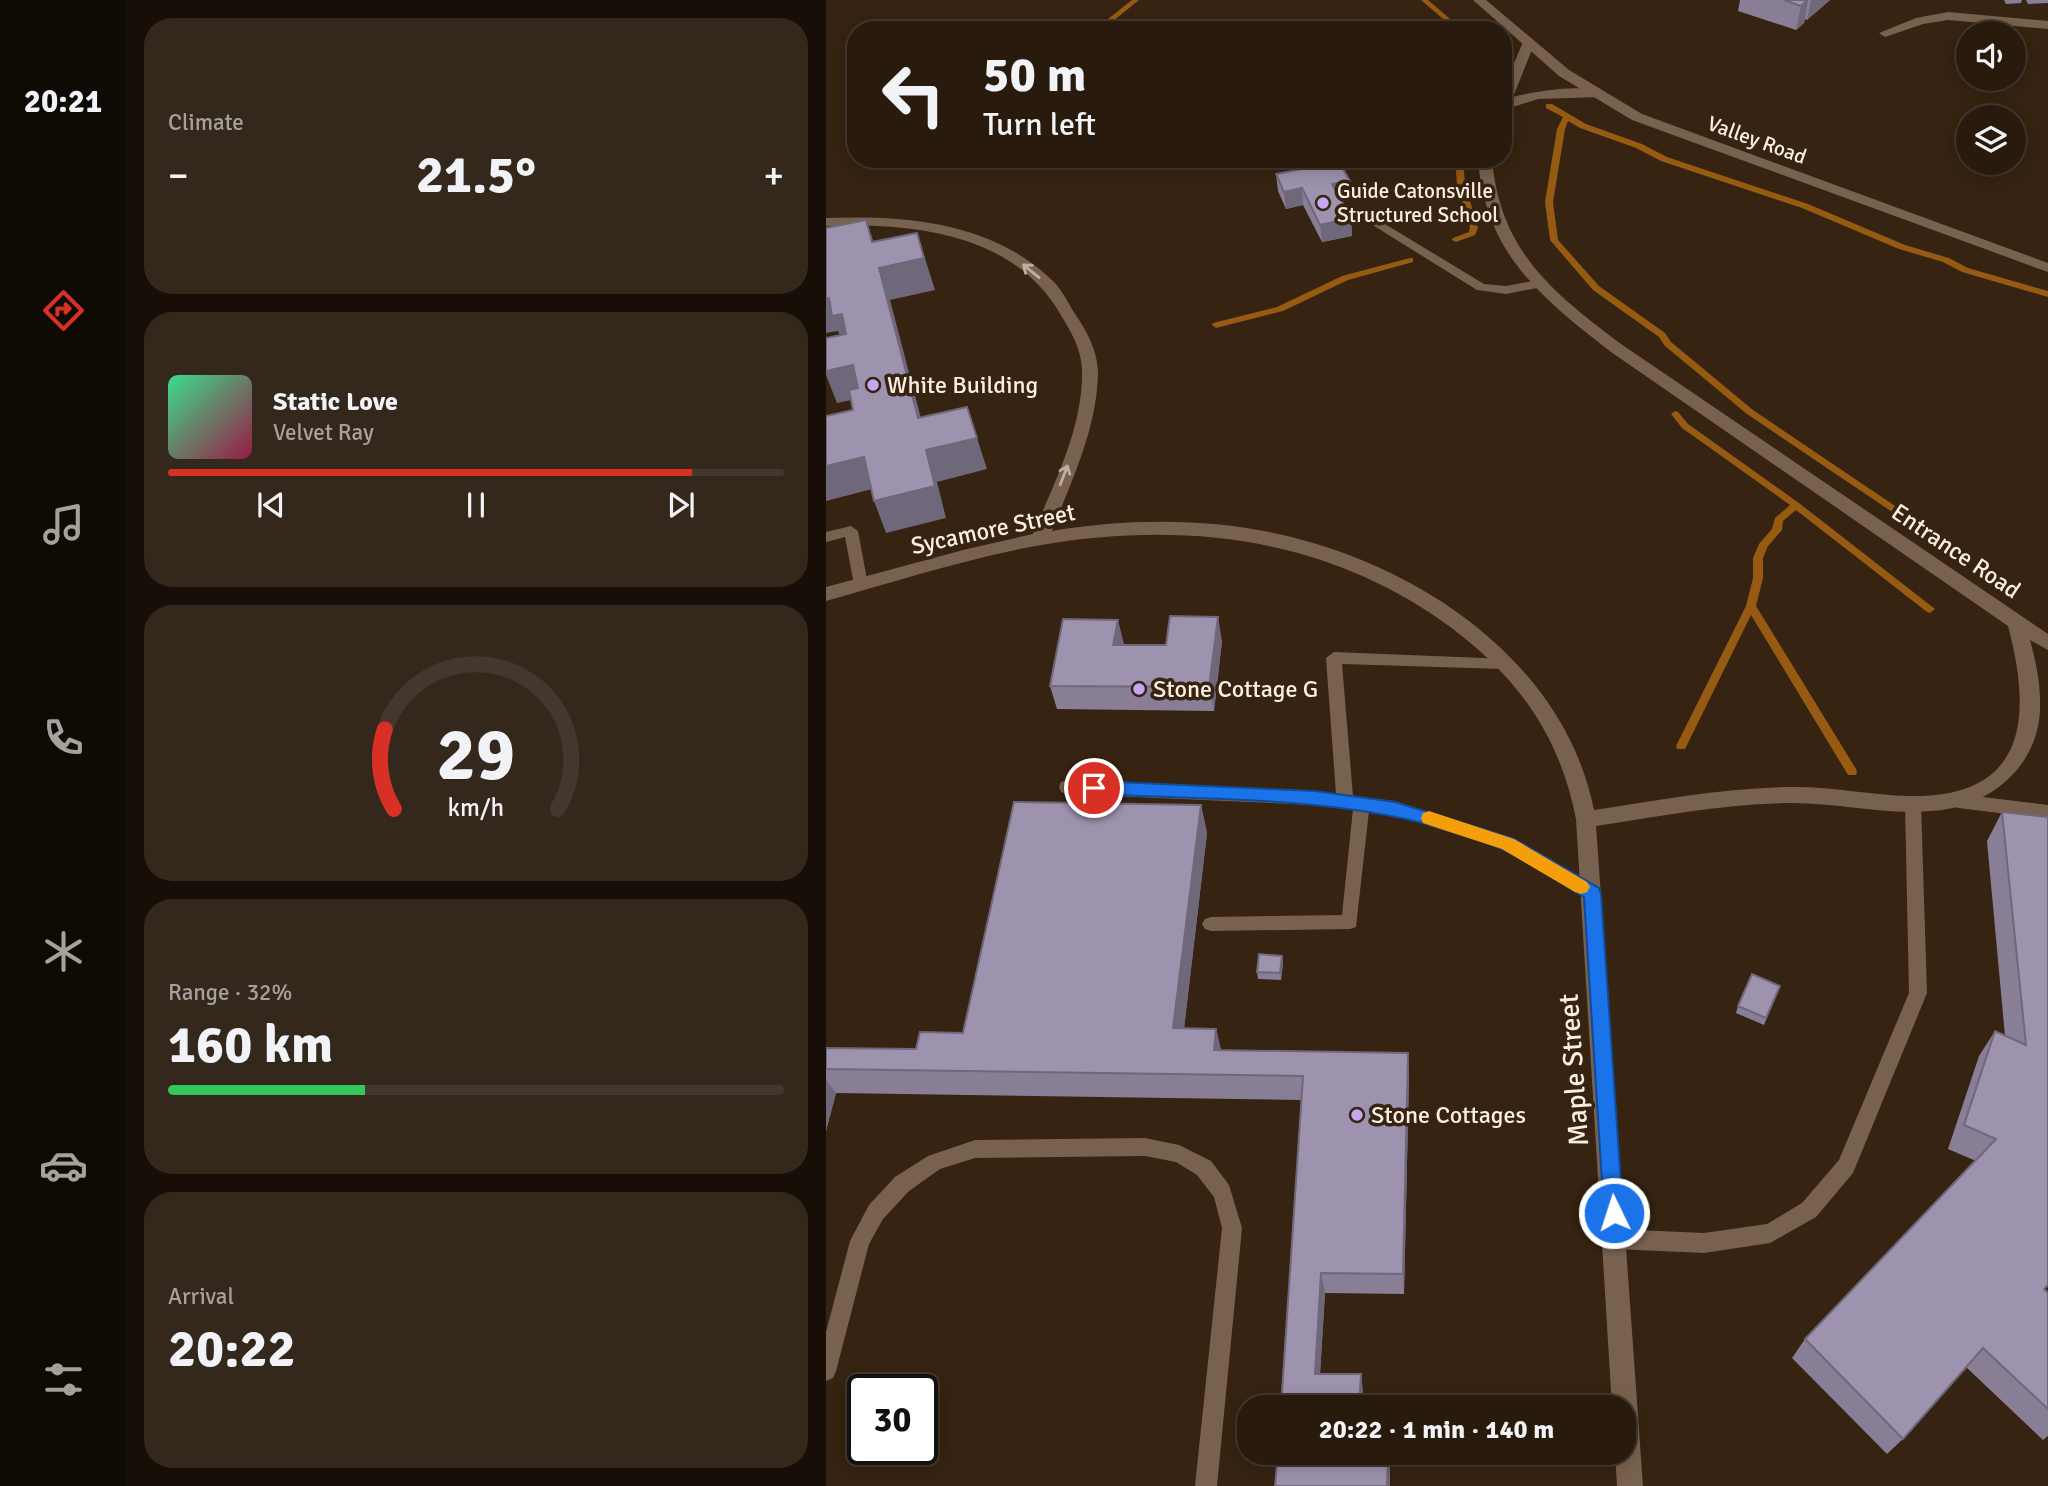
<!DOCTYPE html>
<html lang="en">
<head>
<meta charset="utf-8">
<style>
  body { margin:0; font-family:Signika,sans-serif; background:#34271b; color:#f1f3f6; height:100vh; display:flex; flex-direction:column; font-size:26px; white-space:nowrap }
  * { box-sizing:border-box; margin:0 }
  p { font-size:23px; color:#a5a19d }
  .icon { flex:none; width:38px; height:38px; fill:none; stroke:currentColor; stroke-width:2; stroke-linecap:round; stroke-linejoin:round }
  .map { position:relative; flex:1; overflow:hidden }
  .drawer { display:flex; flex-direction:column; gap:18px; padding:18px; background:#160e07; width:700px }
  .drawer>* { flex:none }
  .banner { position:absolute; left:21px; top:21px; width:665px; height:147px; border-radius:28px; box-shadow:0 4px 18px #0003,0 0 0 2px #44382e; background:#281a0d; color:#f1f3f6; overflow:hidden }
  .controls { position:absolute; left:1130px; top:21px; display:grid; gap:14px }
  .controls a { display:grid; place-items:center; width:70px; height:70px; border-radius:50%; background:#281a0d; box-shadow:0 4px 18px #0003,0 0 0 2px #44382e; font-size:35px }
  .speed { position:absolute; left:21px; top:1374px; display:flex; gap:14px; font-size:35px; font-weight:700; text-align:center }
  .speed>* { display:grid; place-content:center; width:91px; height:91px; border-radius:50%; background:#281a0d; box-shadow:0 4px 18px #0003,0 0 0 2px #44382e; line-height:1 }
  .speed .limit { border:4px solid #111; border-radius:10px; background:#fff; color:#111 }
  .pin { position:absolute; display:grid; place-items:center; width:60px; height:60px; color:#fff; margin:-30px; border:4px solid #fff; border-radius:50%; box-shadow:0 2px 7px #0007 }
  .me { position:absolute; width:77px; margin:-38px; rotate:356deg; stroke-linejoin:round; filter:drop-shadow(0 0 5px #0008) }
  .turn { display:flex; align-items:center; gap:24px; height:147px; padding:0 21px; font-size:32px }
  .turn .icon { width:91px; height:91px; stroke-width:2.5 }
  .turn b { display:block; font-size:49px; line-height:60px }
  .big { font-size:52px; font-weight:700; line-height:1.1 }
  .drawer .tile { flex:1; display:flex; flex-direction:column; justify-content:center; gap:10px; min-width:0; padding:0 24px; border-radius:28px; background:#34271b }
  .drawer .dial { align-items:center; gap:0 }
  .dial svg { height:182px; overflow:visible; fill:none; stroke:#44382e; stroke-width:7; stroke-linecap:round; text-anchor:middle }
  .dial text { fill:#f1f3f6; stroke:none }
  .song { display:flex; align-items:center; gap:21px }
  .cover { width:84px; height:84px; border-radius:10px; background:linear-gradient(135deg,hsl(150 70% 55%),hsl(340 70% 35%)) }
  .played { height:7px; border-radius:4px; background:linear-gradient(90deg,#d93025 85%,#44382e 85%) }
  .keys { display:flex; justify-content:space-around; direction:ltr }
  .heat { display:flex; justify-content:space-between; align-items:center; font-size:38px; direction:ltr }
  .charge { height:10px; border-radius:5px; background:linear-gradient(90deg,#34c759 32%,#44382e 0) }
  .trip { position:absolute; left:411px; top:1395px; width:399px; height:70px; border-radius:28px; background:#281a0d; box-shadow:0 4px 18px #0003,0 0 0 2px #44382e; font-weight:700; line-height:70px; text-align:center }
  main { display:flex; flex:1; min-height:0 }
  .menu { display:flex; flex-direction:column; width:126px; justify-content:space-around; align-items:center; background:#100a05; color:#a5a19d }
  .menu .icon { width:49px; height:49px }
  .menu .selected { color:#d93025 }
  .menu b { font-size:32px; color:#f1f3f6 }
  .map>svg:first-child { display:block }
  .lines { fill:none; stroke-linecap:round; stroke-linejoin:round }
  .stream { fill:#975a12; fill-rule:evenodd }
  .service { fill:#78624f; fill-rule:evenodd }
  .minor { fill:#78624f; fill-rule:evenodd }
  .tertiary { fill:#78624f; fill-rule:evenodd }
  .wall { fill:#887e96 }
  .shaded-wall { fill:#6f677a }
  .building { fill:#9e93ae; stroke:#6f677a; stroke-width:2 }
  .oneway { stroke:#c0afa0 }
  .route { fill:#1a73e8; stroke:#114b97; stroke-width:2 }
  .slow { fill:#f59e0b }
  .poi-dot { fill:#c6a6f0; stroke:#362311; stroke-width:2.5 }
  .labels { text-anchor:middle; dominant-baseline:central; stroke-width:7; stroke-linejoin:round; paint-order:stroke }
  .far-street-label { font-size:21px; fill:#fbeee3; stroke:#362311 }
  .far-poi-label { font-size:21px; fill:#fbeee3; stroke:#362311; text-anchor:start }
  .poi-label { font-size:24px; fill:#fbeee3; stroke:#362311; text-anchor:start }
  .street-label { font-size:24px; fill:#fbeee3; stroke:#362311 }
  .near-street-label { font-size:28px; fill:#fbeee3; stroke:#362311 }
</style>
</head>
<body>
<main>
<nav class="menu">
<b>20:21</b>
<svg class="icon selected" aria-label="directions" viewBox="0 0 24 24"><path d="M12 3l9 9-9 9-9-9zM9 14v-3h6M13 9l2 2-2 2"/></svg>
<svg class="icon" aria-label="music" viewBox="0 0 24 24"><path d="M9 18V5l10-2v13"/><circle cx="6" cy="18" r="3"/><circle cx="16" cy="16" r="3"/></svg>
<svg class="icon" aria-label="phone" viewBox="0 0 24 24"><path d="M5 4h4l2 5-3 2q2 4 5 5l2-3 5 2v4C11 20 4 13 5 4z"/></svg>
<svg class="icon" aria-label="climate" viewBox="0 0 24 24"><path d="M12 3v18M4 7l16 10M4 17L20 7"/></svg>
<svg class="icon" aria-label="car" viewBox="0 0 24 24"><path d="M5 17H2v-5l4-1 3-4h7l3 4 3 1v5h-3M9 17h6M6 11h13"/><circle cx="7" cy="17" r="2"/><circle cx="17" cy="17" r="2"/></svg>
<svg class="icon" aria-label="filters" viewBox="0 0 24 24"><path d="M4 7h16M4 17h16"/><circle cx="9" cy="7" r="2"/><circle cx="15" cy="17" r="2"/></svg>
</nav>
<section class="drawer">
<div class="tile"><p>Climate</p>
<div class="heat"><a>−</a><b class="big">21.5°</b><a>+</a></div>
</div>
<div class="tile">
<div class="song"><i class="cover"></i><div><b>Static Love</b><p>Velvet Ray</p></div></div>
<div class="played"></div>
<div class="keys"><svg class="icon" aria-label="previous" viewBox="0 0 24 24"><path d="M18 5L8 12l10 7zM5 5v14"/></svg><svg class="icon" aria-label="pause" viewBox="0 0 24 24"><path d="M8 5v14M16 5v14"/></svg><svg class="icon" aria-label="next" viewBox="0 0 24 24"><path d="M6 5l10 7-10 7zM19 5v14"/></svg></div>
</div>
<div class="tile dial"><svg viewBox="0 0 100 80">
<path d="M14 69A42 42 0 1 1 86 69"/>
<path d="M14 69A42 42 0 0 1 10 34" stroke="#d93025"/>
<text x="50" y="56" font-size="32" font-weight="700">29</text>
<text x="50" y="72" font-size="11">km/h</text>
</svg></div>
<div class="tile"><p>Range · 32%</p><b class="big">160 km</b><div class="charge"></div></div>
<div class="tile"><p>Arrival</p><b class="big">20:22</b></div>
</section>
<div class="map">
<svg width="1222" height="1486" viewBox="0 0 1222 1486">
  <rect width="100%" height="100%" fill="#362311"/>
  <g class="lines">
    <path class="stream" d="M306,0H313L276,30H268Z
      M595,0H602L637,30H630Z
      M720,104H726L760,124L816,144L841,157L982,204L1079,245L1123,258L1142,268L1222,291V297L1136,272L1117,262L1073,249L976,208L835,161L810,148L754,128L742,121L739,129L727,202L732,240L773,286L839,333L845,342L927,410L1084,516L1086,518L1084,520H1078L921,414L839,346L833,337L767,290L724,240L719,202L731,129L737,117L720,108Z
      M629,159H637L639,184L652,228L649,235L630,242L626,240L627,238L643,232L644,228L631,184Z
      M584,258H587V262L522,280L457,311L390,328L386,325L387,323L451,307L516,276Z
      M849,411L852,412L862,424L973,503L1109,609L1104,613L1101,612L970,510L957,521L956,530L942,546L937,558V578L930,606L1030,769L1031,772L1030,775H1022L925,615L859,749H851L850,746L920,606L927,578V558L933,544L946,529L949,518L964,505L856,428L845,414Z"/>
    <path class="service" d="M549,218L658,284L680,286L712,280L718,284L716,287L680,294L651,290L545,224V220Z
      M25,526L32,531L42,585L35,590L28,585L19,537L0,542V532Z
      M508,652L682,659L685,663L682,667L677,669L516,664L527,796L569,801L688,839L773,889L775,894L773,899L767,901L761,899L677,849L569,815L543,811L530,927L524,929L385,931L379,929L376,924L379,919L385,917L516,915L527,809L489,805L241,794L235,792L233,787L235,782L241,780L510,794L500,658Z
      M1132,794L1222,805V819L1132,808L1126,806L1124,801L1126,796Z
      M1087,797L1093,799L1095,804L1101,993L1027,1173L990,1217L944,1243L878,1253L789,1249L782,1246L779,1239L782,1232L789,1229L878,1233L941,1224L976,1203L1013,1160L1083,993L1079,804L1081,799Z
      M319,1138L353,1145L385,1161L403,1185L416,1228L391,1486H369L396,1228L388,1197L371,1175L350,1162L319,1156L149,1158L114,1169L83,1191L57,1219L43,1244L10,1371L7,1378L0,1381V1332L24,1241L43,1205L69,1177L102,1156L149,1140Z"/>
    <path class="minor" d="M1122,12L1222,21V29L1122,20L1097,24L1059,37L1053,33L1090,18Z
      M703,38L709,42L687,97C706,92 761,82 777,94L775,97L712,99L677,110V89L697,42Z
      M652,159H666C674,251 726,292 795,344L1222,634V650L1204,640C1210,662 1215,686 1214,709C1212,768 1162,808 1105,811C1059,815 1013,803 967,803C901,803 835,816 770,826L817,1486H791L789,1452H798V1407H786L750,819C734,737 693,679 627,629C505,538 362,520 215,545C142,558 71,581 0,601V587L141,549L207,534C228,483 257,428 256,371C256,349 244,330 233,312C185,232 85,223 0,226V218C81,215 168,222 229,283C237,292 243,304 249,314C261,331 272,352 272,373C271,428 246,480 226,531C299,519 376,518 448,533C590,563 738,660 768,810C833,800 897,788 963,787C1003,786 1044,795 1084,796C1202,798 1206,716 1182,626L785,352C715,298 659,253 652,159Z"/>
    <path class="tertiary" d="M647,0H660L743,70L816,114L1222,263V272L806,120L733,76Z"/>
  </g>
  <path class="wall" d="M914,0H1004L981,20L979,19L978,23L970,30L912,11Z
    M1178,0H1196L1195,3L1180,4Z
    M1200,0H1222V3L1202,4Z
    M450,174L525,198L515,200L525,218L526,236L496,242L477,205L460,209L452,191Z
    M396,641L388,711L231,709L224,686L298,645H340Z
    M375,805L381,833L358,1029H390L395,1050L582,1053L583,1077L578,1294L499,1293L494,1374L537,1391L455,1407L475,1100L10,1093L0,1131V1048L90,1049L137,1033Z
    M1176,812L1222,817L1218,1289L1222,1293V1436L1217,1440L1140,1367L1077,1439L1061,1454L966,1358L979,1339L1150,1161L1122,1149L1153,1056L1169,1031L1179,1036L1161,841Z
    M457,963L455,980L432,979L431,972Z
    M954,986L938,1025L910,1013L912,1006Z"/>
  <path class="shaded-wall" d="M981,0H982L978,23L970,30L975,6Z
    M985,0H1004L981,20Z
    M524,181L525,198L508,201L506,184Z
    M476,188L477,205L460,209L458,192Z
    M525,218L526,236L496,242L494,225Z
    M40,220L51,252L91,233L109,290L64,300L103,449L141,407L161,469L111,482L120,518L60,533L48,501L92,418Z
    M3,298L16,314L28,346L19,348L12,331L0,333V299Z
    M27,365L40,397L11,403L0,375V371Z
    M38,457L50,488L0,501V466Z
    M392,617L396,641L388,711L383,687Z
    M292,620L298,644L294,668L287,645Z
    M375,805L381,833L355,1054L347,1028Z
    M456,956L457,963L455,980L454,973Z
    M390,1029L396,1054L388,1050Z
    M582,1053L583,1077L578,1294L577,1274Z
    M0,1080L10,1093L0,1131Z
    M495,1273L499,1293L493,1391L489,1374Z
    M535,1374L537,1391V1407H533Z
    M562,1452H564V1486H561Z"/>
  <path class="building" d="M958,0H981L975,6Z
    M513,162L524,181L506,184L525,218L494,225L476,188L458,192L450,174Z
    M40,220L46,242L91,233L98,258L53,268L92,418L141,407L151,438L100,450L109,486L48,501L38,457L0,466V416L27,410L23,390L32,388L27,365L0,371V338L20,334L16,314L6,316L3,298L0,299V228Z
    M344,616L392,617L383,687L224,686L237,619L292,620L287,645H340Z
    M188,802L375,805L347,1028L390,1029L388,1050L582,1053L577,1274L495,1273L489,1374H535L533,1407H455L477,1076L0,1069V1048L90,1049L94,1032L137,1033Z
    M1176,812L1222,817V1285L1218,1289L1222,1293V1409L1157,1348L1077,1439L979,1339L1170,1139L1138,1125L1169,1031L1200,1045Z
    M433,954L456,956L454,973L431,972Z
    M926,974L954,986L940,1018L912,1006Z
    M452,1452H562L561,1486H449Z"/>
  <defs><path id="oneway-shaft" d="M-6 0H5M1.5-3L5.5 0L1.5 3" fill="none" stroke-width="1.6" stroke-linecap="round" stroke-linejoin="round" transform="scale(1.75)"/></defs>
  <g class="oneway">
    <use href="#oneway-shaft" transform="translate(205 271) rotate(-141)"/>
    <use href="#oneway-shaft" transform="translate(238 475) rotate(-69)"/>
  </g>
  <path class="route" d="M268,781L489,791L569,802L688,839L773,888L775,894L797,1213L794,1220L788,1222L781,1220L778,1213L758,897C732,882 704,861 676,849C549,795 404,801 268,794L263,793L260,788L263,783Z"/>
  <path class="slow" d="M603,811L688,839L761,882L764,887L761,892L755,894L749,892L676,849L597,823L595,818L597,813Z"/>
  <g class="poi-dot">
    <circle cx="497" cy="203" r="7"/>
    <circle cx="47" cy="385" r="7"/>
    <circle cx="313" cy="689" r="7"/>
    <circle cx="531" cy="1115" r="7"/>
  </g>
  <g class="labels">
    <g class="far-street-label">
      <text transform="translate(931 140) rotate(20)">Valley Road</text>
    </g>
    <g class="far-poi-label">
      <text x="511" y="191">Guide Catonsville<tspan x="511" dy="24">Structured School</tspan></text>
    </g>
    <g class="poi-label">
      <text x="61" y="385">White Building</text>
      <text x="327" y="689">Stone Cottage G</text>
      <text x="545" y="1115">Stone Cottages</text>
    </g>
    <g class="street-label">
      <text transform="translate(167 529) rotate(-12)">Sycamore Street</text>
      <text transform="translate(1130 551) rotate(34)">Entrance Road</text>
    </g>
    <g class="near-street-label">
      <text transform="translate(748 1070) rotate(-94)">Maple Street</text>
    </g>
  </g>
</svg>
<div class="controls">
<a><svg class="icon" aria-label="sound" viewBox="0 0 24 24"><path d="M4 9h4l5-4v14l-5-4H4zM17 9q2 3 0 6"/></svg></a>
<a><svg class="icon" aria-label="layers" viewBox="0 0 24 24"><path d="M12 4l9 5-9 5-9-5zM3 14l9 5 9-5"/></svg></a>
</div>
<div class="speed"><div class="limit">30</div></div>
<div class="pin" style="left:268px;top:788px;background:#d93025"><svg class="icon" aria-label="arrive" viewBox="0 0 24 24"><path d="M6 21V4h12l-3 4 3 4H6"/></svg></div>
<svg class="me" style="left:788px;top:1213px" viewBox="-20 -20 40 40"><circle r="17" fill="#1a73e8" stroke="#fff" stroke-width="3"/><path d="M0-11L8 9 0 5-8 9z" fill="#fff"/></svg>
<div class="trip">20:22 · 1 min · 140 m</div>
<div class="banner">
<div class="turn"><svg class="icon" aria-label="left" viewBox="0 0 24 24"><path d="M17 20v-9H6M10 6l-5 5 5 5"/></svg><div><b>50 m</b>Turn left</div></div>
</div>
</div>
</main>
</body>
</html>
